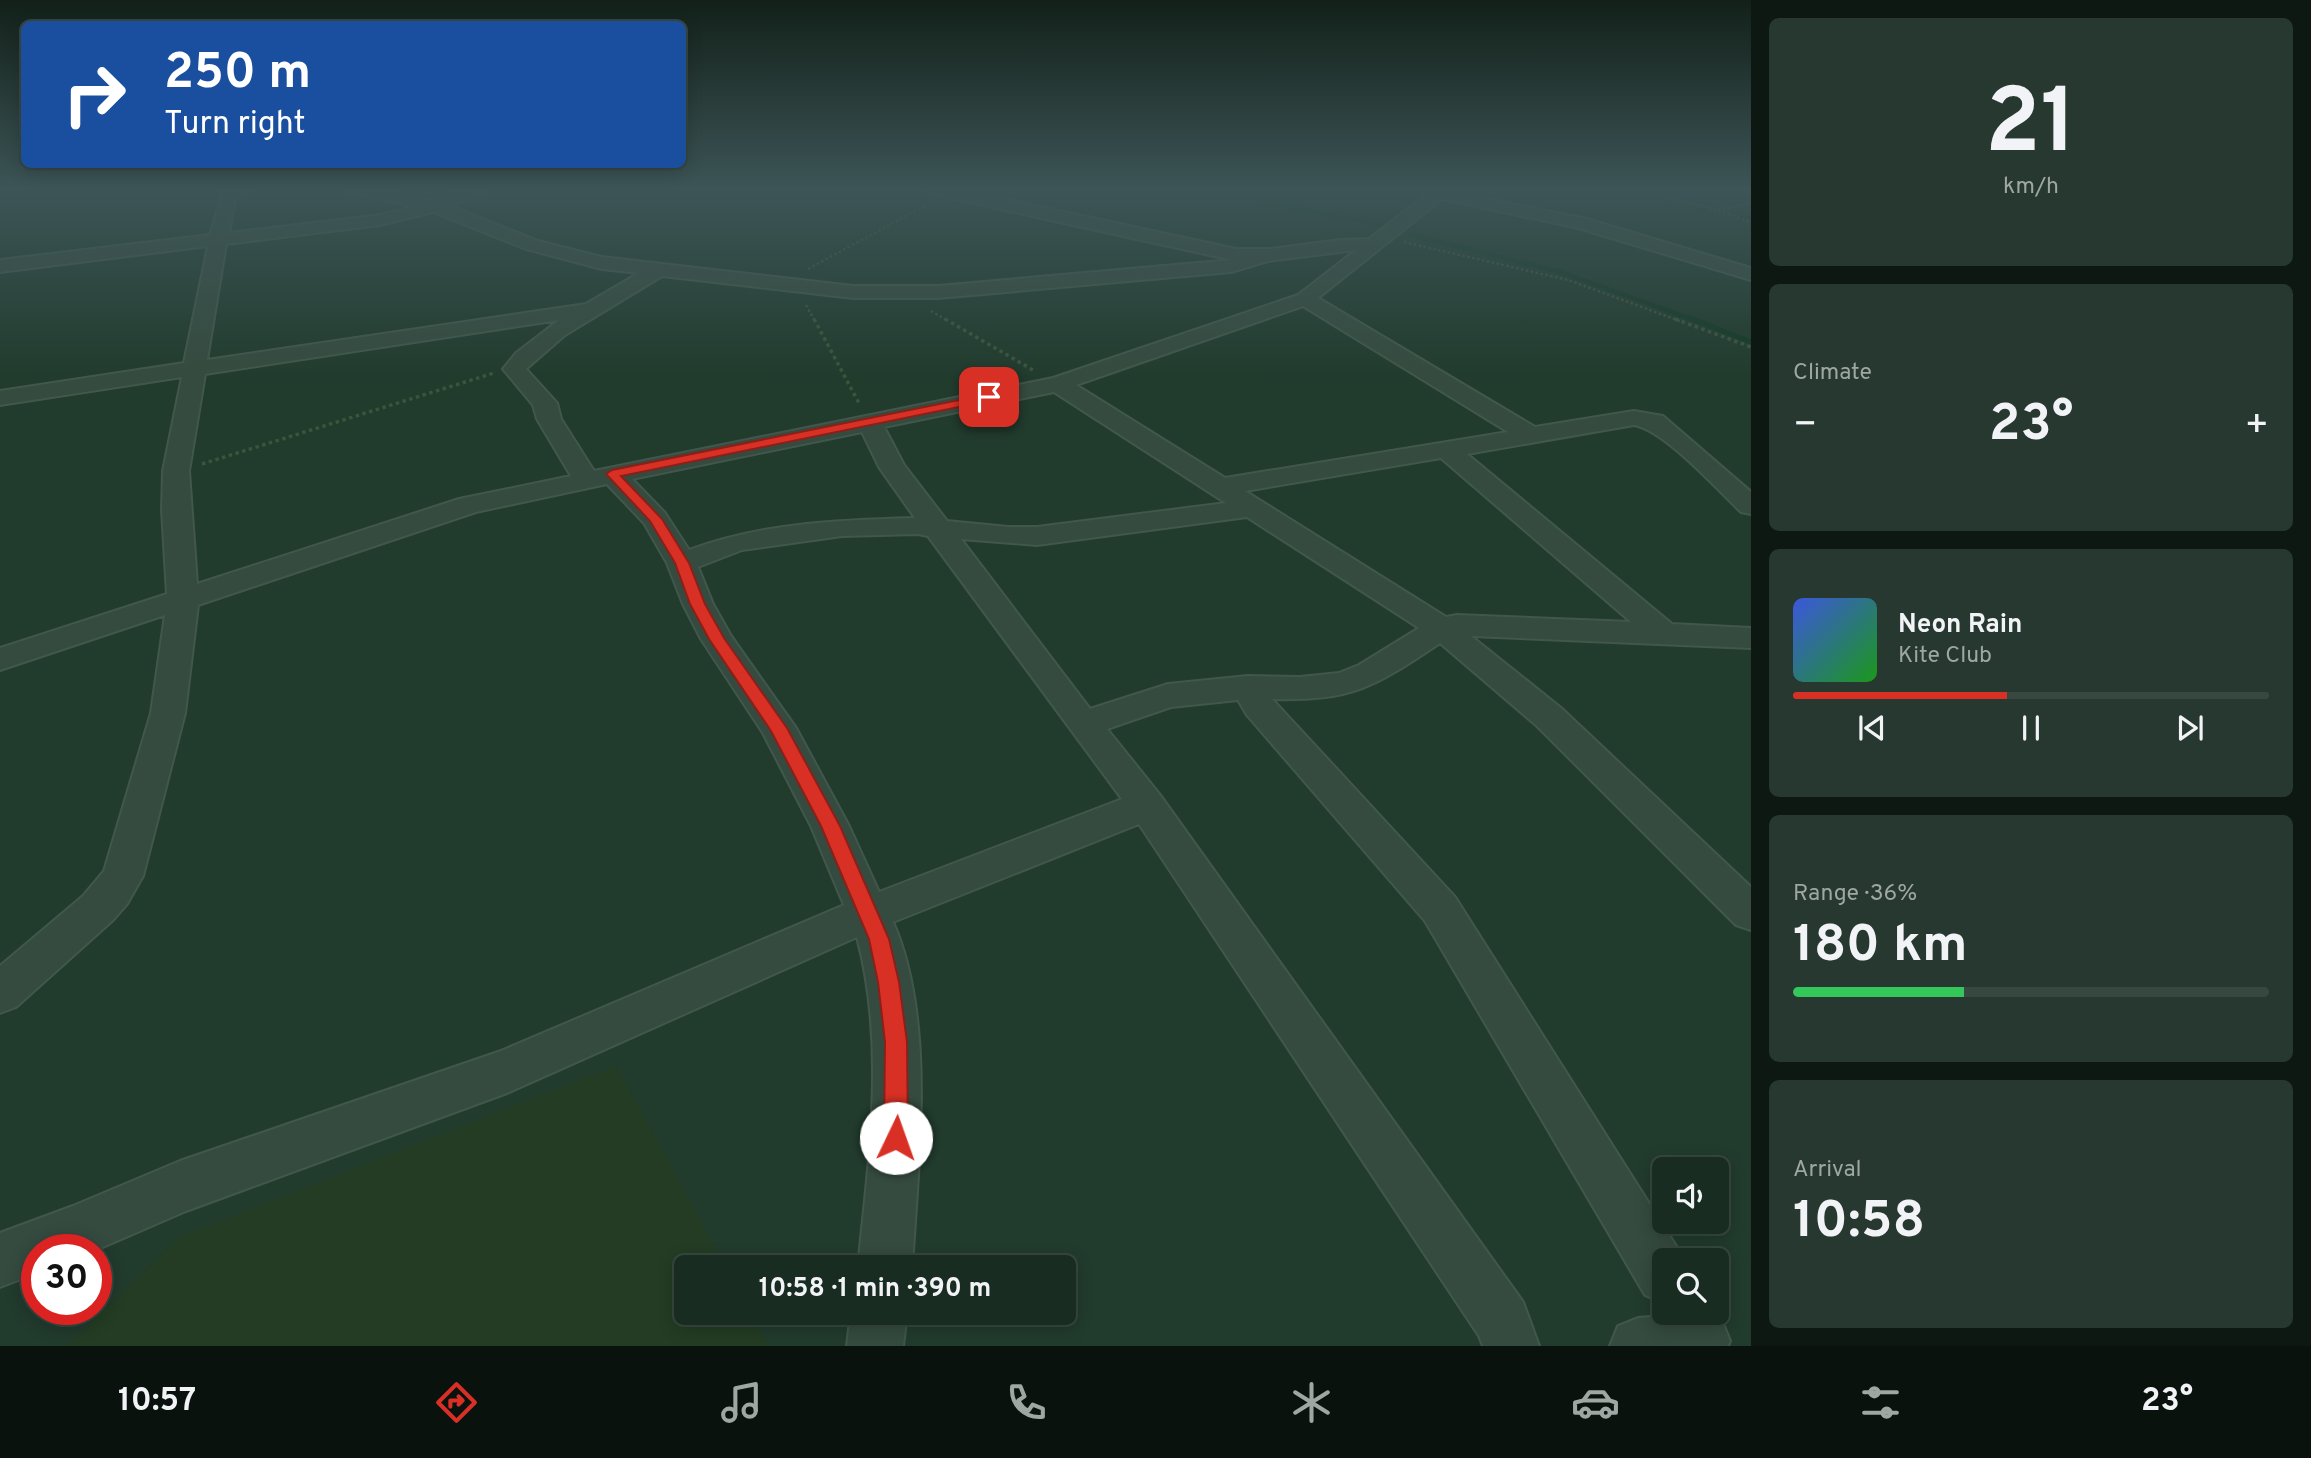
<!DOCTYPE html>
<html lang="en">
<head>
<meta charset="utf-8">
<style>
  body { margin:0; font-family:Overpass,sans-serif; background:#26382f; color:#f1f3f6; height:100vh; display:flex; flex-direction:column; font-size:26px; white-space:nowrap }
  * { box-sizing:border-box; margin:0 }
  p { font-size:23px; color:#9fa7a5 }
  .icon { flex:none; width:38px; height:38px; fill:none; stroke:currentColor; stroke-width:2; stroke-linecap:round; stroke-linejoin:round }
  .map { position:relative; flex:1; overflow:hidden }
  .panel { display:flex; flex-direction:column; gap:18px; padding:18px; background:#0e1813; width:560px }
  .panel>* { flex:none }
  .top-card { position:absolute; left:21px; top:21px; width:665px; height:147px; border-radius:10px; box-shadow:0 4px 18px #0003,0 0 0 2px #374840; background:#1a4fa0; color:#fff; overflow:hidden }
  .buttons { position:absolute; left:1652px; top:1157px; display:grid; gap:14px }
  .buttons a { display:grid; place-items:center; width:77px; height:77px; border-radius:10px; background:#192c22; box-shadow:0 4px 18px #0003,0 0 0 2px #374840; font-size:35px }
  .speed { position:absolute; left:21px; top:1234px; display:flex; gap:14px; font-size:35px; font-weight:700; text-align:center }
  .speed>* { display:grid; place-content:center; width:91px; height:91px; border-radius:50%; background:#192c22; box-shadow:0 4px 18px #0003,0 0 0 2px #374840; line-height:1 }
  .speed .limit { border:10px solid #d22; background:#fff; color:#111 }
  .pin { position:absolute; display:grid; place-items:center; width:60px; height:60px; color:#fff; margin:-30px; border-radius:14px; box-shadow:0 4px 10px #0006 }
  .me { position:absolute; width:77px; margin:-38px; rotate:3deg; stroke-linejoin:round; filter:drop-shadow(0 0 5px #0008) }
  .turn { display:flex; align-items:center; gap:24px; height:147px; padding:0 28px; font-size:32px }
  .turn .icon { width:91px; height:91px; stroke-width:2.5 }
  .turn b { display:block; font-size:49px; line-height:60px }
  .big { font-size:52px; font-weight:700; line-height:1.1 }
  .panel .tile { flex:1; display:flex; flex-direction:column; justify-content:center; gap:10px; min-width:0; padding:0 24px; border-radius:10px; background:#26382f }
  .panel .dial { align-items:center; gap:0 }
  .dial b { font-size:91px; line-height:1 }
  .song { display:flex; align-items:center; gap:21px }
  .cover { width:84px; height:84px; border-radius:10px; background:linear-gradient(135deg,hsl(230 70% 55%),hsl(120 70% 35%)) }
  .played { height:7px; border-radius:4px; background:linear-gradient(90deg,#d93025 45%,#374840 45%) }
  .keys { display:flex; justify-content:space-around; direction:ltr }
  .heat { display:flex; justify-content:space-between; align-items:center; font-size:38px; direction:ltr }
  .charge { height:10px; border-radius:5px; background:linear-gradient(90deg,#34c759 36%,#374840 0) }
  .trip { position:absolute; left:674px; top:1255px; width:402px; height:70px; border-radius:10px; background:#192c22; box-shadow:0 4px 18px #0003,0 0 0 2px #374840; font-weight:700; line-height:70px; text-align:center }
  .tabs { display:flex; height:112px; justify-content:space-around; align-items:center; background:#0a120e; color:#9fa7a5 }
  .tabs .icon { width:49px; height:49px }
  .tabs .selected { color:#d93025 }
  .tabs b { font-size:32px; color:#f1f3f6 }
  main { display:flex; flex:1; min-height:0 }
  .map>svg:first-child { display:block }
  .green { fill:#233c23 }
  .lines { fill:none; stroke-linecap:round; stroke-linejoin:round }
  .stream-far1 { stroke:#143926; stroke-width:4.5 }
  .stream { stroke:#143926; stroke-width:5 }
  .minor-casing { stroke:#41574b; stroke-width:4 }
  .path-far1 { stroke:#3c543c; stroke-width:2.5; stroke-dasharray:2.5 2.5; stroke-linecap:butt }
  .path { stroke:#3c543c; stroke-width:3.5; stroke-dasharray:3.5 3.5; stroke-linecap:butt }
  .minor { fill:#354b3f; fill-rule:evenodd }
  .route { fill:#d93025; stroke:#8d1f18; stroke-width:2 }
</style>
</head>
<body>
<main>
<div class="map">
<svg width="1751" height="1346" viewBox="0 0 1751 1346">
  <rect width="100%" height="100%" fill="#213b2d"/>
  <path class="green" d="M616,1066L726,1267H686V1312L751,1313L769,1346H66L180,1237Z"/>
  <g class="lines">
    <path class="stream-far1" d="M1191,188L1384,225
      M1616,188L1705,209
      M1738,216L1751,219
      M1411,235L1561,272L1697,321"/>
    <path class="stream" d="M1693,319L1751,342"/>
    <g class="minor-casing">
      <path id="minor" d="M224,188H255L236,195L229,233L380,215L414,207L348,191L346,188H376L431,201L467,188H492L450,206L538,241L602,257L853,286H938L1232,260L928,193L920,188H953L1236,249H1271L1340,240L1369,239L1435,188H1454L1452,192L1587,219L1751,268V280L1578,228L1442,199L1318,298L1535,427L1634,411L1663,416L1751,492V514L1741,512C1717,489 1664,430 1634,425L1467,454L1672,624L1751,628V648L1471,636L1561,708L1751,887V930L1736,925L1537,726L1440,643C1374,687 1353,701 1272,699L1455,897L1683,1257L1685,1260H1664V1303L1645,1295L1425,921L1247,715L1238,700L1171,707L1107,729L1160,795L1523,1302L1539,1346H1483L1479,1336L1139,824L893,922C936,1019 918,1163 912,1267H858C869,1158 886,1046 857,937L507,1093L186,1211L96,1250H37V1273L0,1287V1233L73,1206L180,1161L501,1051L844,905L811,826L763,733L701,639L683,604L667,563L644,523L607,484L476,512L198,605L185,713L143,876L127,904L113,920L16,1007L0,1013V966L83,896L104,871L151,713L165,615L0,670V648L167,594L162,510L163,471L182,377L0,405V391L184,363L208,246L0,272V260L210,235ZM433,212L526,249L602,269L639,273L586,304L207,360L226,244L380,225ZM1356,250L1298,295L1053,378L594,471L561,419L557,403L526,369L565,335L662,276L853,298H938L1231,272L1268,261ZM1303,306L1508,432L1225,478L1076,385ZM559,320L516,353L503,369L533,405L537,419L571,476L459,499L197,584L189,471L205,374ZM1054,392L1226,503L1037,527H1008L947,521L904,465L884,427ZM862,432L879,467L915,518C839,520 761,523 689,550L665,513L632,479ZM1441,458L1631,622L1457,615L1446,617L1245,491ZM1247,517L1419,628L1359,665L1339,673L1300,677L1248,676L1168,684L1090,709L961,539L1037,545ZM918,534L928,536L1122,799L879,892L849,826L796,728L731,636L713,604L698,567L742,550L842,536Z
        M851,1312H907L903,1346H847Z
        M1702,1313L1722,1321L1730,1341L1728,1346H1610L1618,1326L1638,1318Z"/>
    </g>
    <path class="path-far1" d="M1626,188L1710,208L1751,222
      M1718,210L1751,203
      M1404,242L1568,280L1680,321
      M808,269L926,205
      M806,305L815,321
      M931,311L948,321"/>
    <path class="path" d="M814,319L860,405
      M945,319L1033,370
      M1675,319L1751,347
      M202,464L494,373"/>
    <use href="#minor" class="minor"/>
  </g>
  <linearGradient id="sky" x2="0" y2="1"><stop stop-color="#122019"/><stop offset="0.5" stop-color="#3d5557"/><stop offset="1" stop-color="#3d5557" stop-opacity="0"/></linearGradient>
  <rect width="1751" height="377" fill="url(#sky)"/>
  <path class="route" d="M989,394L994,397L993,400L621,476L662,519L689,563L705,604L724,638L787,728L840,826L889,939L899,982L907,1042L908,1138L904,1146L896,1150L887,1146L884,1138L885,1042L878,982L869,939L821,826L771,731L709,639L690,604L675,563L650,521L606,474L612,470Z"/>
</svg>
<div class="buttons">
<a><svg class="icon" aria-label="sound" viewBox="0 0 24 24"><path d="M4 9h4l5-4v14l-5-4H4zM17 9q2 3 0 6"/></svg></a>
<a><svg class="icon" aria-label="search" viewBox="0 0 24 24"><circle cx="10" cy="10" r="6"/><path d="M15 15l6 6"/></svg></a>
</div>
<div class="speed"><div class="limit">30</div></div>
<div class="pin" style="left:989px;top:397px;background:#d93025"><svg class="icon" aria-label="arrive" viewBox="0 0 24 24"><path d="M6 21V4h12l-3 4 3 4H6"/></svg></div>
<svg class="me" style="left:896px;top:1138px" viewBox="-20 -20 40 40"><circle r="19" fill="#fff"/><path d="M0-13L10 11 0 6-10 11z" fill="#d93025"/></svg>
<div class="trip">10:58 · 1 min · 390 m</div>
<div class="top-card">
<div class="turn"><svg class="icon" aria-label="right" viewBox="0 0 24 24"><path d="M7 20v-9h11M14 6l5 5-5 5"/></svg><div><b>250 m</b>Turn right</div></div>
</div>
</div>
<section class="panel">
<div class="tile dial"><b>21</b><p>km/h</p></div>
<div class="tile"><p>Climate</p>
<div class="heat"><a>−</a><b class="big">23°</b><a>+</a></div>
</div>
<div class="tile">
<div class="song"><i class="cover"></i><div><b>Neon Rain</b><p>Kite Club</p></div></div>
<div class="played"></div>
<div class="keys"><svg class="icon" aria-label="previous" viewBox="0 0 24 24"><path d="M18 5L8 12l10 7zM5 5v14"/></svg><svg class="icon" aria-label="pause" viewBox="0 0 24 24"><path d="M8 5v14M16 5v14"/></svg><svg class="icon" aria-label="next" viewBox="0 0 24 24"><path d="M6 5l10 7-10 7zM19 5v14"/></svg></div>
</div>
<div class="tile"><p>Range · 36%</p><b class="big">180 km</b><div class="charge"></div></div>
<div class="tile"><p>Arrival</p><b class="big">10:58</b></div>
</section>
</main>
<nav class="tabs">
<b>10:57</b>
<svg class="icon selected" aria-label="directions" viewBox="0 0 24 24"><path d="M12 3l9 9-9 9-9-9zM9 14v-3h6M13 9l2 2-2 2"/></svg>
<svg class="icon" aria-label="music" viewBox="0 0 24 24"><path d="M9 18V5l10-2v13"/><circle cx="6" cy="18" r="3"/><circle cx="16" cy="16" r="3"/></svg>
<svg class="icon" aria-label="phone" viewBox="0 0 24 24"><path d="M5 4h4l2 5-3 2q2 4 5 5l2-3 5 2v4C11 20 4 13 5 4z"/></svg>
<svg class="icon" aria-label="climate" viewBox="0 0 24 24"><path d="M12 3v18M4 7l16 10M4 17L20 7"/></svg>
<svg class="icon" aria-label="car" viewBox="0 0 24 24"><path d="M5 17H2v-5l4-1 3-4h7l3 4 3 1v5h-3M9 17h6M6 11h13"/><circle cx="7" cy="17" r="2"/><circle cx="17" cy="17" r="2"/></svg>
<svg class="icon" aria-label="filters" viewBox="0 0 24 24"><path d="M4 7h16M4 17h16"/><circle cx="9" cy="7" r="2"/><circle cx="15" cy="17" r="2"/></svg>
<b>23°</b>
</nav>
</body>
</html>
